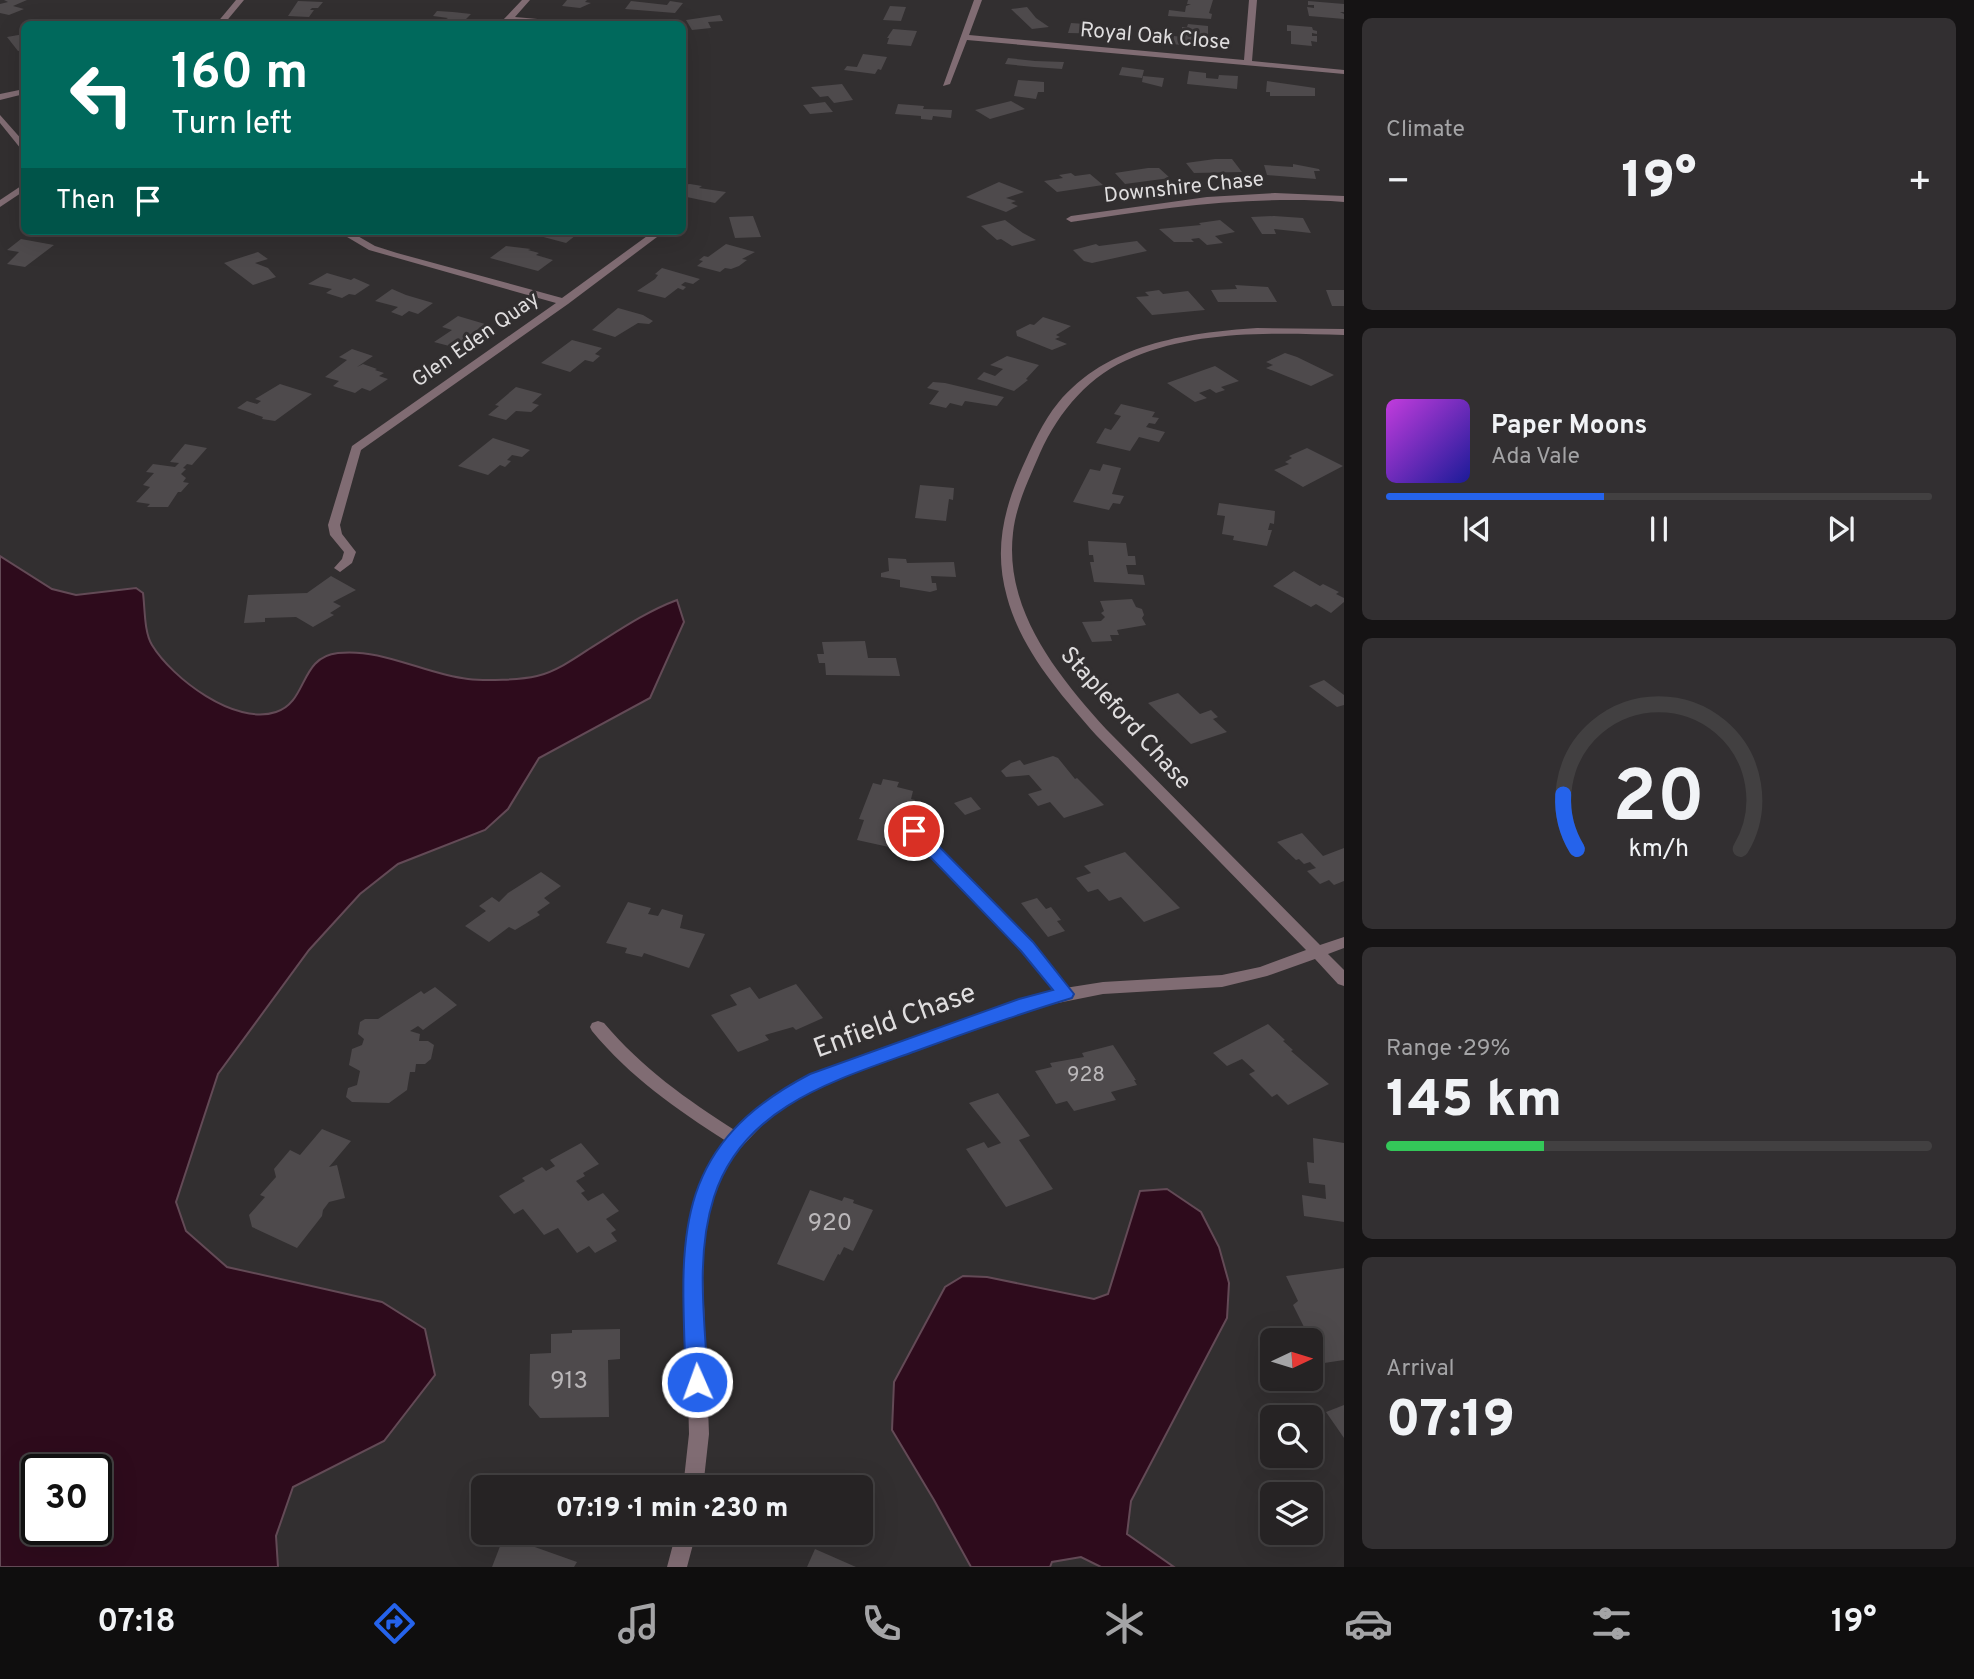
<!DOCTYPE html>
<html lang="en">
<head>
<meta charset="utf-8">
<style>
  body { margin:0; font-family:Overpass,sans-serif; background:#322f31; color:#f1f3f6; height:100vh; display:flex; flex-direction:column; font-size:26px; white-space:nowrap }
  * { box-sizing:border-box; margin:0 }
  p { font-size:23px; color:#a4a4a6 }
  .icon { flex:none; width:38px; height:38px; fill:none; stroke:currentColor; stroke-width:2; stroke-linecap:round; stroke-linejoin:round }
  .map { position:relative; flex:1; overflow:hidden }
  .sheet { display:flex; flex-direction:column; gap:18px; padding:18px; background:#151314; width:630px }
  .sheet>* { flex:none }
  .guide { position:absolute; left:21px; top:21px; width:665px; height:214px; border-radius:10px; box-shadow:0 7px 28px #0002,0 0 0 2px #424041; background:#00695c; color:#fff; overflow:hidden }
  .needle { width:46px; rotate:86deg }
  .controls { position:absolute; left:1260px; top:1328px; display:grid; gap:14px }
  .controls a { display:grid; place-items:center; width:63px; height:63px; border-radius:10px; background:#262324; box-shadow:0 7px 28px #0002,0 0 0 2px #424041; font-size:35px }
  .speed { position:absolute; left:21px; top:1454px; display:flex; gap:14px; font-size:35px; font-weight:700; text-align:center }
  .speed>* { display:grid; place-content:center; width:91px; height:91px; border-radius:50%; background:#262324; box-shadow:0 7px 28px #0002,0 0 0 2px #424041; line-height:1 }
  .speed .limit { border:4px solid #111; border-radius:10px; background:#fff; color:#111 }
  .pin { position:absolute; display:grid; place-items:center; width:60px; height:60px; color:#fff; margin:-30px; border:4px solid #fff; border-radius:50%; box-shadow:0 2px 7px #0007 }
  .me { position:absolute; width:77px; margin:-38px; rotate:358deg; stroke-linejoin:round; filter:drop-shadow(0 0 5px #0008) }
  .turn { display:flex; align-items:center; gap:24px; height:147px; padding:0 35px; font-size:32px }
  .turn .icon { width:91px; height:91px; stroke-width:2.5 }
  .turn b { display:block; font-size:49px; line-height:60px }
  .then { display:flex; align-items:center; height:66px; padding:0 35px; background:#0003; gap:14px; font-size:26px }
  .big { font-size:52px; font-weight:800; line-height:1.1 }
  .sheet .card { flex:1; display:flex; flex-direction:column; justify-content:center; gap:10px; min-width:0; padding:0 24px; border-radius:10px; background:#322f31 }
  .sheet .dial { align-items:center; gap:0 }
  .dial svg { height:182px; overflow:visible; fill:none; stroke:#424041; stroke-width:7; stroke-linecap:round; text-anchor:middle }
  .dial text { fill:#f1f3f6; stroke:none }
  .song { display:flex; align-items:center; gap:21px }
  .cover { width:84px; height:84px; border-radius:10px; background:linear-gradient(135deg,hsl(290 70% 55%),hsl(240 70% 35%)) }
  .played { height:7px; border-radius:4px; background:linear-gradient(90deg,#2563eb 40%,#424041 40%) }
  .keys { display:flex; justify-content:space-around; direction:ltr }
  .heat { display:flex; justify-content:space-between; align-items:center; font-size:38px; direction:ltr }
  .charge { height:10px; border-radius:5px; background:linear-gradient(90deg,#34c759 29%,#424041 0) }
  .trip { position:absolute; left:471px; top:1475px; width:402px; height:70px; border-radius:10px; background:#262324; box-shadow:0 7px 28px #0002,0 0 0 2px #424041; font-weight:800; line-height:70px; text-align:center }
  .tabs { display:flex; height:112px; justify-content:space-around; align-items:center; background:#0f0e0e; color:#a4a4a6 }
  .tabs .icon { width:49px; height:49px }
  .tabs .active { color:#2563eb }
  .tabs b { font-size:32px; color:#f1f3f6 }
  main { display:flex; flex:1; min-height:0 }
  .map>svg:first-child { display:block }
  .water { fill:#2e0b1c; stroke:#634a56; stroke-width:2; fill-rule:evenodd }
  .building { fill:#4e4a4c }
  .lines { fill:none; stroke-linecap:round; stroke-linejoin:round }
  .lane { stroke:#806c73; stroke-width:10 }
  .street { fill:#806c73; fill-rule:evenodd }
  .route { fill:#2563eb; stroke:#184099; stroke-width:2 }
  .labels { text-anchor:middle; dominant-baseline:central; stroke-width:6; stroke-linejoin:round; paint-order:stroke }
  .far-street-label { font-size:21px; fill:#dfddde; stroke:#322f30 }
  .number-label { font-size:21px; fill:#bbb8ba }
  .street-label { font-size:24px; fill:#dfddde; stroke:#322f30 }
  .near-number-label { font-size:24px; fill:#bbb8ba }
  .near-street-label { font-size:28px; fill:#dfddde; stroke:#322f30 }
</style>
</head>
<body>
<main>
<div class="map">
<svg width="1344" height="1567" viewBox="0 0 1344 1567">
  <rect width="100%" height="100%" fill="#322f30"/>
  <path class="water" d="M0,556L52,589L76,595L136,588L143,593C145,608 144,632 152,645C172,678 235,726 276,712C308,702 299,657 338,653C383,648 424,674 468,679C485,681 520,680 537,676C555,672 574,659 589,649C618,631 645,612 677,600L684,622L650,698L539,758L508,809L485,830L398,864L360,894L309,950L218,1074L176,1202L186,1231L227,1267L382,1302L425,1329L435,1375L384,1441L293,1487L276,1536L278,1567H0ZM37,1470H96V1530H37Z
    M1167,1189L1201,1212L1219,1247L1229,1283L1227,1318L1131,1501L1127,1534L1174,1567H1101L1081,1557L1052,1562L1050,1567H971L934,1500L892,1430L894,1382L945,1287L963,1276L987,1277L1094,1299L1108,1294L1140,1191Z"/>
  <path class="building" d="M27,0L13,6L24,9L9,15L0,13V4L8,2L4,0Z
    M567,0H587L585,2L591,3L580,8L562,6Z
    M1188,0H1213L1209,13L1212,14L1211,19L1168,16L1169,10L1185,12L1186,6L1191,4H1187Z
    M298,1L323,2L318,8H312L310,10H314L309,17L288,16Z
    M631,1L667,5L670,1L683,3L675,13L625,9Z
    M1308,1L1344,4V12H1340L1344,14V19L1309,16L1307,7L1314,8V5H1308Z
    M890,6L906,7L901,21L883,20Z
    M1027,7L1036,18L1049,27L1032,29L1011,9Z
    M437,11L453,12L471,14L461,24H437L448,18L433,16Z
    M720,15L723,21L708,22L711,28L692,30L686,20Z
    M1071,23L1100,25L1115,29L1114,34L1068,33Z
    M1188,24L1208,26V39H1205V42L1192,41L1191,46L1172,44L1174,36L1182,37V27H1187Z
    M1287,25L1312,27L1313,30L1317,31V34L1312,33V36H1317V42L1311,41L1312,46L1291,44V31H1287Z
    M893,29L917,31L911,46L887,44L889,38H887Z
    M24,34V50L18,51L7,37Z
    M863,54L887,57L881,70L878,69L875,74L844,70L847,66L857,67Z
    M1008,58L1035,61L1064,62L1062,69L1034,67L1005,64Z
    M1122,67L1144,70L1142,78L1119,75Z
    M1189,71L1206,73V78L1218,79L1219,75L1238,76L1237,89L1187,84Z
    M1143,76L1164,78L1162,87L1142,82Z
    M1018,80L1044,82V92H1038L1036,99L1014,96Z
    M1267,81L1315,88V96H1270V92H1266Z
    M842,84L853,100L834,103L828,96L820,97L811,87Z
    M1011,101L1025,109L990,119L975,110Z
    M825,102L833,112L810,114L803,105Z
    M898,104L924,106L923,109L952,110L951,118L933,116L932,120L921,119V116L895,114Z
    M1215,159H1232L1242,172L1194,173L1186,163Z
    M1293,164L1319,169L1320,171H1314L1316,179L1267,175L1264,165L1293,167Z
    M1148,168H1159L1170,178L1125,184L1115,173Z
    M1071,173L1075,176L1090,174L1103,185L1057,192L1044,181L1063,178L1059,175Z
    M999,182L1024,192L1006,198L1016,201L1011,203L1018,206L1006,212L966,197Z
    M690,184L702,186L699,188L726,192L715,203L682,196V185Z
    M753,216L761,237L735,238L729,217Z
    M1274,216L1303,218L1311,233L1274,229L1276,234H1262L1251,217Z
    M1005,220L1023,233L1036,240L1012,246L1001,239L997,240L981,226Z
    M1220,220L1235,232L1215,236L1223,243L1207,245L1199,238L1191,239L1194,242H1174L1159,229L1201,225L1199,223Z
    M542,231H581L566,243L536,235Z
    M21,239L54,245L25,267L7,264L19,252L7,250Z
    M1137,241L1147,251L1092,263L1084,261L1073,250L1096,244L1099,246Z
    M726,244L755,252L742,259L747,260L739,266L731,269L725,268L720,272L697,266L703,261L699,260L704,256L708,257Z
    M506,246L531,249L528,250L539,253L536,255L553,260L538,271L490,258Z
    M258,252L268,259L255,263L268,268L276,277L253,285L224,263Z
    M662,268L700,279L693,284L685,282L681,285L686,287L683,290L678,288L665,298L637,291L655,279L658,275L655,274Z
    M327,273L351,280L354,278L370,285L355,295L349,294L342,298L326,293L332,289L308,284Z
    M1235,285L1268,287L1277,302H1218L1211,290L1237,289Z
    M392,289L406,295L433,303L418,314L409,311L402,316L391,312L398,307L375,301Z
    M1159,290L1163,294L1188,291L1205,310L1152,315L1136,297L1149,296L1145,292Z
    M1326,290H1344V306H1332Z
    M618,308L643,315L653,321L649,324L638,323L615,337L592,330Z
    M458,316L485,324L453,347L434,342L452,330L442,327Z
    M1043,317L1071,326L1056,335L1060,337L1055,339L1067,344L1052,350L1017,336L1016,331L1030,324L1034,325Z
    M572,340L602,348L595,354L600,356L593,362L585,360L570,372L541,363Z
    M352,349L373,356L357,367L363,364L377,369L375,370L384,373L379,376L388,379L370,391L362,388L355,393L333,386L339,381L325,377L347,360L339,357Z
    M1285,353L1297,357L1334,375L1311,386L1266,368L1273,365L1266,362Z
    M1007,356L1039,365L1026,379L1028,380L1014,391L977,379L984,372L995,376L1003,369L990,365Z
    M1215,366L1239,381L1221,387L1225,390L1216,393L1210,389L1199,393L1207,398L1195,402L1167,383Z
    M933,382L945,383L1004,397L997,406L965,401L962,406L950,403L946,408L929,404L939,391L927,388Z
    M280,384L312,394L275,421L262,419L263,417L237,408L247,401L257,404L261,401L255,399Z
    M516,387L542,394L532,403L539,405L531,412L516,411L506,420L488,415L499,406L495,405Z
    M1121,404L1155,412L1152,417L1159,418L1155,424L1149,423L1146,427L1165,432L1159,442L1139,437L1130,451L1096,443L1105,428L1111,430L1121,416L1114,414Z
    M493,438L530,450L522,457L512,455L507,460L511,461L505,467L500,465L488,475L458,466Z
    M185,444L207,448L192,465L187,464L183,468L186,469L181,474L186,478L183,482L189,483L181,492H178L168,507H147L150,504L136,502L150,487L143,485L154,473L146,472L153,464L175,467L179,463L170,462Z
    M1307,448L1343,466L1303,487L1274,470L1289,464L1285,462L1292,458L1289,456Z
    M1103,464L1121,468L1112,494L1124,496L1120,504L1113,503L1109,510L1073,502L1090,469L1100,471Z
    M920,485L954,488L953,500L949,499L946,521L915,518Z
    M1219,503L1275,511L1274,524L1270,523L1268,530H1272L1267,546L1233,540L1234,536L1222,534L1225,516L1217,515Z
    M1088,541L1126,543L1128,556H1135L1136,565H1126L1128,574L1143,575L1145,585L1094,582L1090,562H1094L1093,555H1089Z
    M888,558L906,559L907,563L954,562L956,577L931,576L932,583H936L937,590L930,592L900,587V580L881,577V573L889,571Z
    M1294,571L1320,586L1323,584L1339,592L1336,594L1344,598V602L1331,613L1316,604L1311,607L1273,586Z
    M331,576L356,590L333,602L341,606L330,613L334,615L313,627L296,617L265,618V622L244,623L248,595L307,593Z
    M1132,599L1136,607L1142,609L1144,615L1142,618L1146,625L1117,630L1119,635H1110L1112,641L1092,642L1082,622L1101,621L1105,617L1101,613L1104,611L1100,601Z
    M865,641L868,658H896L900,676L826,675L825,663H819L817,654H824L822,642Z
    M1324,680L1344,695V705L1337,707L1309,686Z
    M1178,693L1200,714L1211,710L1218,717L1213,719L1227,732L1191,744L1148,703Z
    M1053,756L1058,758L1075,779L1077,778L1104,805L1064,818L1050,802L1038,806L1028,794L1042,790L1029,775L1006,777L1001,771L1011,763L1020,760L1024,765Z
    M883,779L899,782L897,787L913,791L911,799L915,800L909,815L914,816L911,826L906,825L898,849L857,840L864,820L859,819L873,783L881,785Z
    M971,797L981,809L965,815L954,803Z
    M1302,833L1323,856L1344,848V881L1334,885L1329,880L1320,884L1307,871L1316,868L1310,862L1304,864L1299,859L1296,860L1277,842Z
    M1125,852L1180,908L1144,922L1121,897L1109,901L1098,889L1088,892L1076,878L1091,873L1084,866Z
    M541,872L561,886L544,898L550,903L537,912L540,915L515,930L509,927L489,942L465,926L486,911L479,906L492,897L499,902L508,893Z
    M1037,898L1046,909L1051,907L1061,920L1057,921L1065,931L1048,937L1021,903Z
    M628,902L651,908L648,914L658,916L662,909L683,915L680,928L705,934L689,968L644,953L642,957L625,953L627,948L606,943Z
    M796,984L823,1018L796,1030L793,1027L765,1035L769,1040L738,1052L711,1015L737,1005L730,995L750,987L759,999Z
    M435,987L457,1005L423,1030L418,1026L410,1031L420,1034L419,1041H428L434,1045L431,1059L425,1064H416L415,1072H410L407,1090L389,1103L352,1102L346,1097L348,1088L357,1085L360,1071L349,1065L352,1049L362,1045L364,1039L358,1034L360,1022L365,1019H378L421,991L424,994Z
    M1268,1024L1285,1040L1283,1041L1293,1050L1291,1051L1329,1084L1288,1105L1277,1094L1272,1097L1249,1074L1255,1071L1242,1059L1227,1066L1213,1053Z
    M1113,1045L1136,1080H1134L1137,1085L1111,1092L1116,1100L1074,1111L1067,1101L1056,1104L1035,1071L1052,1067L1050,1063L1084,1057L1082,1053Z
    M998,1093L1030,1136L1019,1140L1053,1189L1006,1207L966,1149L984,1142L988,1148L1001,1143L969,1103Z
    M322,1129L351,1141L329,1167L337,1165L345,1198L329,1202L323,1210L322,1216L297,1248L252,1227L249,1215L265,1197L260,1195L276,1177L274,1169L290,1150L300,1155Z
    M1313,1138L1344,1143V1222L1304,1216L1302,1195L1326,1199L1325,1185L1309,1183L1307,1162L1314,1163Z
    M581,1143L599,1164L583,1173L585,1176L576,1181L585,1191L581,1193L588,1201L603,1193L619,1211L606,1219L616,1230L611,1233L617,1241L595,1253L589,1246L577,1253L558,1228L544,1235L523,1209L514,1214L499,1196L525,1181L522,1178L542,1167L546,1171L555,1166L550,1160Z
    M810,1190L842,1201L844,1197L854,1200L853,1203L873,1210L853,1251L844,1247L840,1255L838,1254L824,1281L777,1264Z
    M1344,1268V1360L1311,1365V1340L1288,1339L1295,1333L1306,1331L1293,1305L1298,1301L1286,1276Z
    M620,1329V1359L608,1360L609,1417L540,1418L529,1405L530,1354L551,1353V1334L572,1333V1330Z
    M1344,1405V1438L1326,1412Z
    M504,1536L577,1562L574,1567H492Z
    M815,1549L856,1567H807Z"/>
  <g class="lines">
    <path class="lane" d="M914,831L1027,947L1065,994"/>
    <path class="street" d="M236,0H244L224,24H216Z
      M522,0H530L515,17L571,22L575,24L511,21L503,24V20Z
      M974,0H982L969,35L1244,60L1249,0H1257L1252,61L1344,70V74L967,40L950,84L943,86Z
      M24,89V94L0,100V94Z
      M0,115L24,142V150L21,149L0,123Z
      M24,184V191L0,207V200Z
      M1275,193L1344,196V202C1252,195 1162,208 1071,222L1066,219L1071,216L1207,197Z
      M337,231H349L375,246L397,253L562,298L654,231H665L568,304L361,450L340,525L342,534L356,552L352,563L340,572L334,568L342,559L344,552L330,535L328,525L352,446L556,303L369,250Z
      M1257,328L1344,329V335C1274,333 1200,330 1134,357C1090,374 1059,411 1040,453C1029,479 1016,505 1013,533C1004,610 1058,676 1106,729L1320,945L1344,937V948L1328,954L1344,970V986L1338,984L1315,959L1267,976L1222,987L1103,994L1028,1009L822,1083L769,1118L734,1155L715,1190L705,1232L703,1278L709,1434L703,1488H683L689,1434L685,1278L688,1232L698,1190L726,1141C676,1109 630,1077 592,1031L590,1027L592,1023L598,1021L604,1023C642,1068 686,1099 736,1131L757,1109L810,1075L1019,1000L1065,988L1103,982L1222,975L1260,967L1306,950L1096,735C1061,695 1021,650 1007,597C994,551 1003,511 1022,468C1032,446 1043,421 1058,403C1107,344 1184,333 1257,328Z
      M676,1533H696L687,1567H667Z"/>
  </g>
  <path class="route" d="M914,825L920,827L1033,942L1074,994L1072,998C1019,1014 968,1032 916,1051C836,1080 743,1106 714,1197C695,1256 705,1321 708,1382L704,1388L697,1391L689,1388L686,1382C681,1242 668,1148 810,1074L1019,999L1053,990L1021,951L908,834L906,831Z"/>
  <g class="labels">
    <g class="far-street-label">
      <text transform="translate(1155 37) rotate(5)">Royal Oak Close</text>
      <text transform="translate(1184 188) rotate(-6)">Downshire Chase</text>
      <text transform="translate(476 340) rotate(-35)">Glen Eden Quay</text>
    </g>
    <g class="number-label">
      <text x="1086" y="1075">928</text>
    </g>
    <g class="street-label">
      <text transform="translate(1125 719) rotate(48)">Stapleford Chase</text>
    </g>
    <g class="near-number-label">
      <text x="830" y="1224">920</text>
      <text x="569" y="1382">913</text>
    </g>
    <g class="near-street-label">
      <text transform="translate(895 1022) rotate(-20)">Enfield Chase</text>
    </g>
  </g>
</svg>
<div class="controls">
<a><svg class="needle" viewBox="-14 -14 28 28"><path d="M0-13l5 13h-10z" fill="#e53935"/><path d="M0 13l5-13h-10z" fill="#a4a4a6"/></svg></a>
<a><svg class="icon" aria-label="search" viewBox="0 0 24 24"><circle cx="10" cy="10" r="6"/><path d="M15 15l6 6"/></svg></a>
<a><svg class="icon" aria-label="layers" viewBox="0 0 24 24"><path d="M12 4l9 5-9 5-9-5zM3 14l9 5 9-5"/></svg></a>
</div>
<div class="speed"><div class="limit">30</div></div>
<div class="pin" style="left:914px;top:831px;background:#d93025"><svg class="icon" aria-label="arrive" viewBox="0 0 24 24"><path d="M6 21V4h12l-3 4 3 4H6"/></svg></div>
<svg class="me" style="left:697px;top:1382px" viewBox="-20 -20 40 40"><circle r="17" fill="#2563eb" stroke="#fff" stroke-width="3"/><path d="M0-11L8 9 0 5-8 9z" fill="#fff"/></svg>
<div class="trip">07:19 · 1 min · 230 m</div>
<div class="guide">
<div class="turn"><svg class="icon" aria-label="left" viewBox="0 0 24 24"><path d="M17 20v-9H6M10 6l-5 5 5 5"/></svg><div><b>160 m</b>Turn left</div></div>
<div class="then">Then<svg class="icon" aria-label="arrive" viewBox="0 0 24 24"><path d="M6 21V4h12l-3 4 3 4H6"/></svg></div>
</div>
</div>
<section class="sheet">
<div class="card"><p>Climate</p>
<div class="heat"><a>−</a><b class="big">19°</b><a>+</a></div>
</div>
<div class="card">
<div class="song"><i class="cover"></i><div><b>Paper Moons</b><p>Ada Vale</p></div></div>
<div class="played"></div>
<div class="keys"><svg class="icon" aria-label="previous" viewBox="0 0 24 24"><path d="M18 5L8 12l10 7zM5 5v14"/></svg><svg class="icon" aria-label="pause" viewBox="0 0 24 24"><path d="M8 5v14M16 5v14"/></svg><svg class="icon" aria-label="next" viewBox="0 0 24 24"><path d="M6 5l10 7-10 7zM19 5v14"/></svg></div>
</div>
<div class="card dial"><svg viewBox="0 0 100 80">
<path d="M14 69A42 42 0 1 1 86 69"/>
<path d="M14 69A42 42 0 0 1 8 45" stroke="#2563eb"/>
<text x="50" y="56" font-size="32" font-weight="700">20</text>
<text x="50" y="72" font-size="11">km/h</text>
</svg></div>
<div class="card"><p>Range · 29%</p><b class="big">145 km</b><div class="charge"></div></div>
<div class="card"><p>Arrival</p><b class="big">07:19</b></div>
</section>
</main>
<nav class="tabs">
<b>07:18</b>
<svg class="icon active" aria-label="directions" viewBox="0 0 24 24"><path d="M12 3l9 9-9 9-9-9zM9 14v-3h6M13 9l2 2-2 2"/></svg>
<svg class="icon" aria-label="music" viewBox="0 0 24 24"><path d="M9 18V5l10-2v13"/><circle cx="6" cy="18" r="3"/><circle cx="16" cy="16" r="3"/></svg>
<svg class="icon" aria-label="phone" viewBox="0 0 24 24"><path d="M5 4h4l2 5-3 2q2 4 5 5l2-3 5 2v4C11 20 4 13 5 4z"/></svg>
<svg class="icon" aria-label="climate" viewBox="0 0 24 24"><path d="M12 3v18M4 7l16 10M4 17L20 7"/></svg>
<svg class="icon" aria-label="car" viewBox="0 0 24 24"><path d="M5 17H2v-5l4-1 3-4h7l3 4 3 1v5h-3M9 17h6M6 11h13"/><circle cx="7" cy="17" r="2"/><circle cx="17" cy="17" r="2"/></svg>
<svg class="icon" aria-label="filters" viewBox="0 0 24 24"><path d="M4 7h16M4 17h16"/><circle cx="9" cy="7" r="2"/><circle cx="15" cy="17" r="2"/></svg>
<b>19°</b>
</nav>
</body>
</html>
